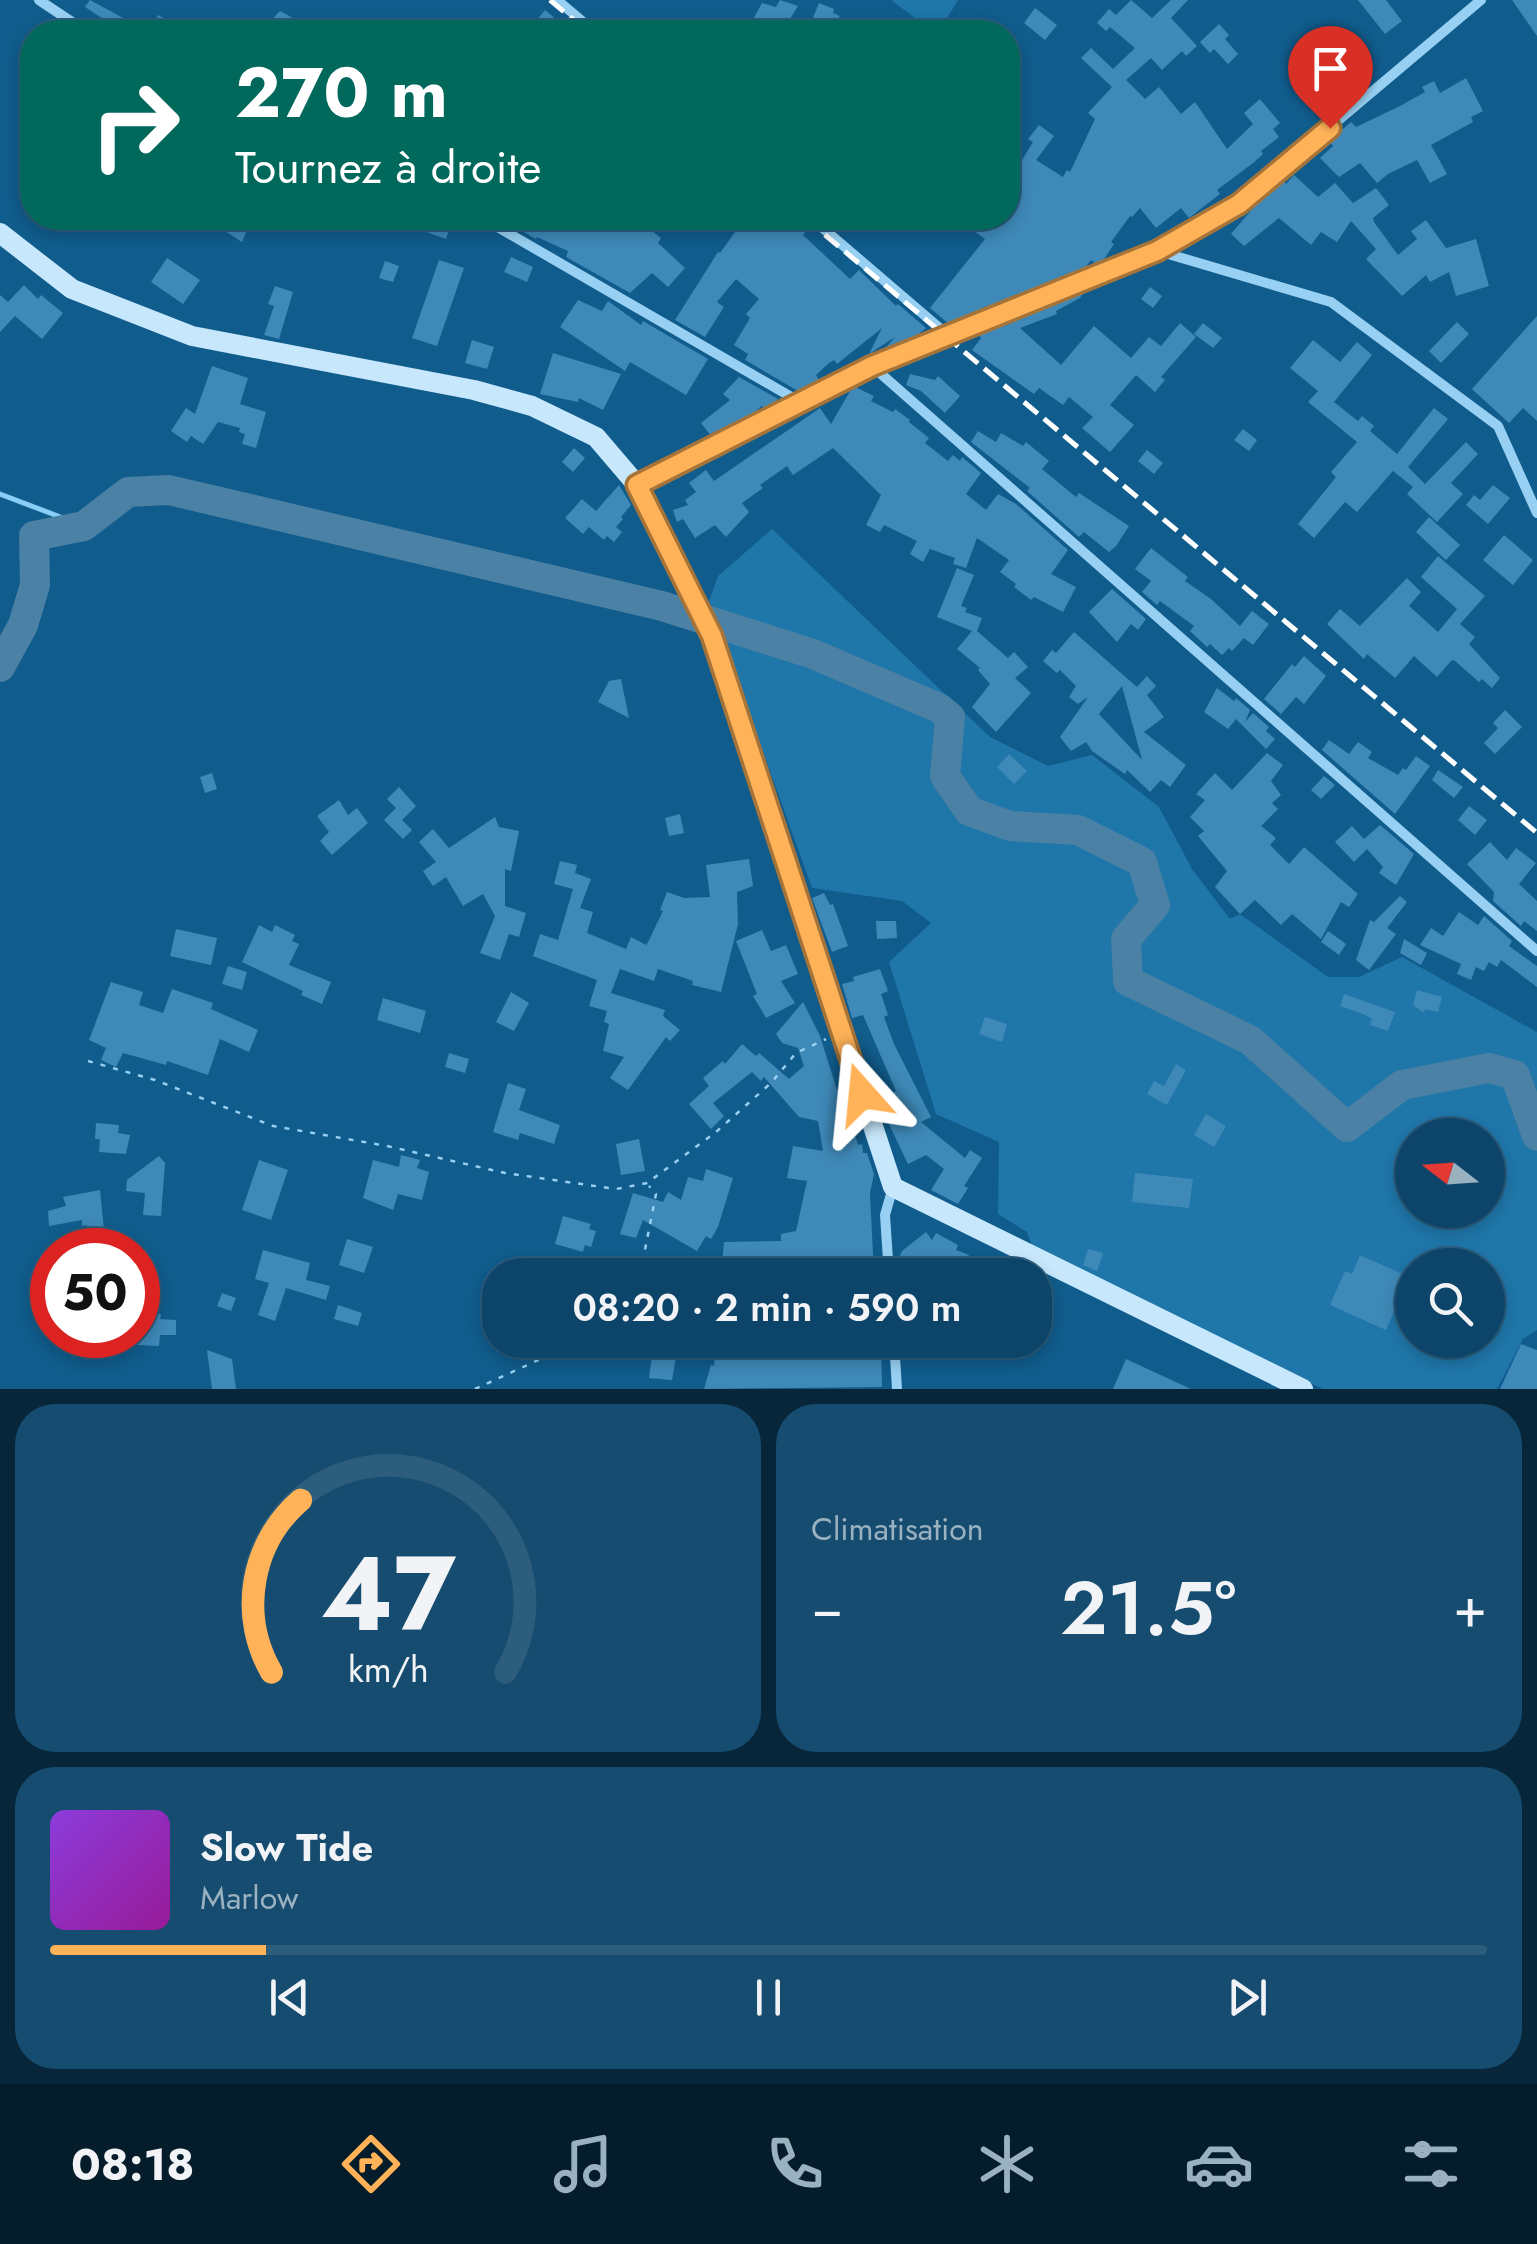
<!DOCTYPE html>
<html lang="fr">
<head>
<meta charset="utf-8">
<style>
  body { margin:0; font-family:Jost,sans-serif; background:#154c6f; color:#f1f3f6; height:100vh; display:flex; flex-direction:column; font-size:38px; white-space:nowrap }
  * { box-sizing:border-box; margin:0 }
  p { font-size:32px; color:#9ab1c0 }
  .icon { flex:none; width:55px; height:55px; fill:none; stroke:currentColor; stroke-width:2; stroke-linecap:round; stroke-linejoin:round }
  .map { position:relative; height:1389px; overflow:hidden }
  .details { display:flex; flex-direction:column; gap:15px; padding:15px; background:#07263a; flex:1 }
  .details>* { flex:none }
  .guide { position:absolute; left:20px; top:20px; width:1000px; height:210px; border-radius:40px; box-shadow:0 5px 15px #0003,0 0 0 2px #2c5d7d; background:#00695c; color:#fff; overflow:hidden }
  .needle { width:65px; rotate:287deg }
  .fabs { position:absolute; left:1395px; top:1118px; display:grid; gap:20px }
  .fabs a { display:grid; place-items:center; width:110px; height:110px; border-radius:50%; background:#0c4569; box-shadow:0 5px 15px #0003,0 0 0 2px #2c5d7d; font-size:50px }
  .speed { position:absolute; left:30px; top:1228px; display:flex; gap:20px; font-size:50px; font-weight:700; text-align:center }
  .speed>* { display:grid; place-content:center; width:130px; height:130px; border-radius:50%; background:#0c4569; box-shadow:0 5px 15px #0003,0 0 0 2px #2c5d7d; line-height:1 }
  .speed .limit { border:15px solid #d22; background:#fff; color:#111 }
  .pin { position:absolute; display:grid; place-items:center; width:85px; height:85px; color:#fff; margin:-102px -42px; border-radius:50% 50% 50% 0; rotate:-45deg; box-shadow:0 0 10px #0007 }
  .pin .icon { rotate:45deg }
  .me { position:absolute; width:110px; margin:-55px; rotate:342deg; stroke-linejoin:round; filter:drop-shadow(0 0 8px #0008) }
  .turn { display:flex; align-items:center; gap:35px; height:210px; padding:0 50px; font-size:45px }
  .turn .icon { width:130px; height:130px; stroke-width:2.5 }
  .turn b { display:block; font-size:70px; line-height:85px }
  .big { font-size:75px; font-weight:600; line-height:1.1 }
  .details .tile { flex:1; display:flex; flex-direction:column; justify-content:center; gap:15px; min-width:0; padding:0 35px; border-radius:40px; background:#154c6f }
  .details .dial { align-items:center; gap:0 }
  .dial svg { height:260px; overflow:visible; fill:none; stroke:#2c5d7d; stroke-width:7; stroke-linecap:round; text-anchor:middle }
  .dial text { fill:#f1f3f6; stroke:none }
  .song { display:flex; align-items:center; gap:30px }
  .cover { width:120px; height:120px; border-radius:15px; background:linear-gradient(135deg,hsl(270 70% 55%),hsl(300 70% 35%)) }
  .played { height:10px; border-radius:5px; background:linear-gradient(90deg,#ffb258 15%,#2c5d7d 15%) }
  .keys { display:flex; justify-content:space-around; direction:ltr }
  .heat { display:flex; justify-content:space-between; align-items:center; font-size:55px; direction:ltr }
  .details .tiles { flex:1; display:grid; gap:15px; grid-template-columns:1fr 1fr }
  .tile:last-child { grid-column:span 2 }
  .trip { position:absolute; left:482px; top:1258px; width:570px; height:100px; border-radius:40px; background:#0c4569; box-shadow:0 5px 15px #0003,0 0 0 2px #2c5d7d; font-weight:600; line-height:100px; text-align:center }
  .menu { display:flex; height:160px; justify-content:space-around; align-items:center; background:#051c2a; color:#9ab1c0 }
  .menu .icon { width:70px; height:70px }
  .menu .selected { color:#ffb258 }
  .menu b { font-size:45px; color:#f1f3f6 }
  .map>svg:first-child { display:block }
  .green { fill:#1f76a9; fill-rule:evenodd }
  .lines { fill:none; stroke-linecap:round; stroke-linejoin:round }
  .stream { stroke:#89cef6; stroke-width:5 }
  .river { stroke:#4a81a4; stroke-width:30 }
  .building { fill:#3e89b8; fill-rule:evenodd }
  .path { stroke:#97d0f2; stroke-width:2.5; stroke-dasharray:5 8; stroke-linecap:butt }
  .street { stroke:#97d0f2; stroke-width:10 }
  .secondary { stroke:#c6e7fc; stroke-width:20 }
  .rail { stroke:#fff; stroke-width:5; stroke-dasharray:18 8; stroke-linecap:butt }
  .route-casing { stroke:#a67439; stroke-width:25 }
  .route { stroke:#ffb258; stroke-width:18 }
</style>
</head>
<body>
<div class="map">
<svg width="1537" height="1389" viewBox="0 0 1537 1389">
  <rect width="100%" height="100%" fill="#105c8c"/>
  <path class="green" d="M891,0H958L939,32H934Z
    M772,529L990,737L1048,766L1092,755L1159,807L1192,869L1230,919L1240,914L1328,977H1359L1402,957L1537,1032V1330L1523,1339L1497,1389H1323L1034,1251L1027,1232L998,1214L999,1142L936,1114L889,962L931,923L902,901L812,888L709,601L718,576ZM1412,1135H1488V1210H1412ZM1412,1265H1488V1340H1412Z"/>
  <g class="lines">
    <path class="stream" d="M0,494L84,526"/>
    <path class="river" d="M0,667L23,625L35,585L34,536L84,526L128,492L169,490L662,606L813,654L939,708L950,717L945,776L969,811L1010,826L1078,830L1142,862L1155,905L1126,939L1128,981L1250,1040L1347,1127L1402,1085L1489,1068L1515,1075L1537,1136"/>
  </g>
  <path class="building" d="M90,0L149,32L158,15L190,32H110L114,26L85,7Z
    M780,0L798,6L782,32H746L762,3L776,7Z
    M1131,0L1152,18L1171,0H1188L1171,18L1197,46L1186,56L1182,51L1162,70L1151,58L1126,80L1145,99L1159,87L1181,114L1195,102L1227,149L1253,124L1244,113L1260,99L1280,123L1273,129L1279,137L1261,151L1263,154L1253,163L1217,190L1220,194L1189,218L1181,208L1156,228L1140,208L1132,217L1130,216L1111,242L1114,244L1101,264L1098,266L1091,260L1082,272L950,325L930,308L985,239L957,218H1008L1018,195L1008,189V183L1033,142L1028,139L1039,125L1054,136L1036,160L1063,177L1067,170L1070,172L1095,119L1088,113L1112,87L1081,58L1091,48L1113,69L1135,48L1110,27L1106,31L1097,23L1109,9L1116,15Z
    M1358,0H1386L1402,21L1385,34Z
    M1512,0H1537V36Z
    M819,3L834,9L833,13L840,16L828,32H819L810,25Z
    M1035,8L1057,25L1045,40L1024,23Z
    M545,10L562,24L555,32H527Z
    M280,11L293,18L279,32H260Z
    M1219,24L1229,35L1225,39L1238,54L1228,64L1214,49L1210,53L1200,42Z
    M1466,78L1483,111L1471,117L1473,122L1431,145L1447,174L1430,183L1417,160L1388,174L1377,183L1360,163L1339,177L1320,158L1333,146L1329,141L1351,122L1356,127L1400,106L1425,92L1422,87L1434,81L1440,93Z
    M1294,175L1318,197L1335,183L1353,203L1376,188L1389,205L1373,218L1374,222L1398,255L1417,239L1411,231L1426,220L1446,248L1476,239L1489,286L1456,296L1449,272L1430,282L1426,275L1402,296L1366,259L1376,249L1351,221L1337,242L1321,232L1311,245L1279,218L1244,246L1231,234L1264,195L1282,179L1286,184Z
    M205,218H231L248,228L242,242Z
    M426,218L452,221L446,239L421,230Z
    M500,218H586L605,229L615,218H619L636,232L642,223L661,238L658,243L685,268L668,287L652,273L630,293L566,257L568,251L537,237L536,239Z
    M756,218H778L788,226L793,221L806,231L803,235L850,279L859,270L896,306L898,304L926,328L910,341L891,349L887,346L895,337L869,354L882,328L837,364L834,360L829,363L816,375L819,380L798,391L745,360L748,354L734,345L750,318L746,314L759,299L736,279L717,302L724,307L705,337L675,320L718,252L720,253L740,225L746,229Z
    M511,257L533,267L527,282L504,272Z
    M167,258L200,280L183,304L151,282Z
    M439,260L464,268L437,346L412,338Z
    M385,261L399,266L393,282L379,278Z
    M24,285L38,299L41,295L63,313L42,339L15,316L0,332V295L8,302Z
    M275,286L293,292L279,339L264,335L274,306L268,304Z
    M1150,287L1162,296L1153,308L1141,299Z
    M1085,289L1080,298L1056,311L1057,314L1020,328L1061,365L1094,326L1131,358L1149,337L1161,346L1180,323L1196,337L1161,377L1165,380L1155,392L1136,375L1110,405L1134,425L1110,452L1082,428L1093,417L1069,397L1063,405L1039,388L1034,394L972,350L981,338L977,333Z
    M578,300L602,311L608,301L641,325L643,321L708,359L686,395L630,362L625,371L560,327Z
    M1537,316V421L1523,408L1509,423L1472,389Z
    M1457,322L1469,334L1441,363L1429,351Z
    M1203,323L1222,338L1213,348L1194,334Z
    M472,340L494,347L487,369L465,363Z
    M1313,340L1340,362L1357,342L1372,355L1334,402L1358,421L1362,416L1374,426L1370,431L1397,454L1434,408L1448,419L1408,467L1425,484L1466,442L1478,454L1451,483L1463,494L1437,522L1407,494L1413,487L1393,471L1357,512L1345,502L1314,538L1298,524L1336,477L1331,472L1357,442L1308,402L1318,391L1290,368Z
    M553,353L621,374L603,410L579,398L578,402L540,394Z
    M212,366L248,378L240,404L266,412L256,448L242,444L245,434L239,432L240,428L218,422L203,444L191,436L187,442L171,431L186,408L195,414Z
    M910,374L935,380L938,376L960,396L945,413L921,391L906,385Z
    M739,377L778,399L766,410L762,406L741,423L712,437L701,423L730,400L723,394Z
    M853,386L874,396L871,401L893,412L895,409L910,420L909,422L929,438L925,443L948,461L953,455L960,461L962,457L981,473L966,494L986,510L998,494L1016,504L1068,550L1051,574L1076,587L1063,612L1034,597L1031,600L1014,587L1016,584L1000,572L1009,560L977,538L966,568L953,564L955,558L930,549L923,562L910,554L917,541L884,525L880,532L866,525L881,495L833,448L793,475L787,466L760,485L763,488L742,503L749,512L726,537L715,525L695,538L683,519L677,522L673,510L688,505L685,500L696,492L689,483L706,470L714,481L820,408L831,424Z
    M1243,429L1257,440L1249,451L1234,440Z
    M978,431L996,442L1001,433L1023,446L1026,442L1049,461L1042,469L1076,497L1079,493L1129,526L1116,546L1109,552L1084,532L1079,537L1027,491L1030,488L971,442Z
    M574,448L585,458L573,472L562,462Z
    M1147,450L1163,463L1154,474L1138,461Z
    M619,485L631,505L621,517L623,519L616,527L622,532L614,542L607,536L604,540L589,527L583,534L565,518L582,499L596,511Z
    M1493,485L1510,498L1488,524L1466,505L1474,495L1480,500Z
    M1429,517L1460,545L1446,560L1416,532Z
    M1504,535L1533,560L1513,585L1483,560Z
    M1151,548L1188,577L1185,581L1211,599L1240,626L1252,611L1269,624L1253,645L1244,638L1232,651L1229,648L1222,655L1210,644L1207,647L1190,631L1194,626L1160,601L1157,605L1142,592L1151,581L1135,569Z
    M1438,556L1485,596L1460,624L1475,637L1469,644L1500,678L1492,688L1482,679L1479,682L1455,661L1452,660L1437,677L1414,656L1395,678L1367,654L1364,659L1327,624L1340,609L1360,626L1407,578L1421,592L1409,606L1438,632L1457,609L1421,577Z
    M957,568L974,575L961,606L967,608L965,612L982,618L977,631L1008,658L1014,652L1028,667L1015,678L1031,693L996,732L972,707L990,684L978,670L980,668L957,649L972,631L937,617Z
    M1112,589L1146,619L1138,630L1131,624L1117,642L1089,612Z
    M1074,632L1137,687L1147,676L1156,686L1147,695L1164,717L1144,732L1186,765L1170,787L1161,780L1150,792L1127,770L1125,774L1092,751L1086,742L1071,751L1060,737L1088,697L1078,704L1069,697L1076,686L1060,670L1057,673L1043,661L1052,650L1056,653ZM1122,686L1142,760L1099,714Z
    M1304,656L1326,676L1304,704L1296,697L1281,714L1264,699L1292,664L1295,667Z
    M621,679L629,718L598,702L609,681Z
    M1217,688L1234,701L1236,698L1250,710L1245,722L1253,713L1269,727L1266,731L1275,739L1266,749L1236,719L1228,729L1204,712Z
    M1505,710L1522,727L1495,754L1484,743L1498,728L1493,723Z
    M1329,740L1349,754L1358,742L1372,752L1368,758L1398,775L1403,768L1406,770L1416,756L1430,766L1395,814L1322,750Z
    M1267,753L1283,765L1271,781L1281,795L1272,803L1278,809L1261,826L1276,838L1270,845L1289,864L1304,847L1358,894L1349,907L1341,902L1321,939L1292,914L1281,925L1255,900L1240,914L1215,887L1227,871L1198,836L1204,831L1190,817L1205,800L1196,794L1215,773L1232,790Z
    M1009,754L1027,771L1014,784L997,767Z
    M1438,770L1463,787L1454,798L1432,780Z
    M212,773L217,789L205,793L200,777Z
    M1324,776L1335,785L1321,799L1311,790Z
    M399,787L416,806L402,820L412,830L403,839L384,820L396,808L387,799Z
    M339,800L348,815L357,808L368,823L332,855L320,841L329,832L317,816Z
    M1469,806L1487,820L1475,835L1458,820Z
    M680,814L684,833L669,836L665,818Z
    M495,817L499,827L519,831L511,871L505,869V906L526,913L519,937L509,934L500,960L480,953L495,916L483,894L463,906L446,877L433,886L423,871L436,862L419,842L433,829L449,848Z
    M1380,825L1414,854L1396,885L1379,873L1383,867L1367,849L1354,862L1335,842L1352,826L1364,839Z
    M1490,842L1507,860L1516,848L1536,863L1519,884L1537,901V931L1524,921L1521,926L1493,901L1494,892L1467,864Z
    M749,859L753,886L737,892L738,924L721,992L692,985L693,981L658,969L654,981L620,969L611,993L665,1010L663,1016L680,1030L670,1041L666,1037L628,1090L610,1078L624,1057L603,1051L609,1024L604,1022L607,1011L589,1006L597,980L533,956L540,934L558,940L573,889L554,884L560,861L577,865L575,873L591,879L580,908L593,912L587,933L626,949L631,937L646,945L648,942L663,911L660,910L667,892L684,898L710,897L706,865Z
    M824,893L830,905L833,904L848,946L832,952L812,898Z
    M1400,896L1407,902L1387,928L1396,934L1369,970L1356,960L1370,920L1374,922Z
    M1459,912L1478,925L1484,916L1512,941L1509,946L1537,966V987L1501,960L1497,967L1489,962L1484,971L1476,967L1471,980L1457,974L1461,964L1420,945L1431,928L1443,936Z
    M876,921H896L897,938L877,939Z
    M259,925L272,932L275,925L295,935L292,941L299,944L289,965L331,982L322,1004L301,995L303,991L242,962Z
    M176,929L217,938L211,965L170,956Z
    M762,930L771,951L786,945L798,974L781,981L795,1003L766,1018L753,996L757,994L736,941Z
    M1328,931L1346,944L1339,955L1321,942Z
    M1404,939L1427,953L1421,965L1400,953Z
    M228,966L247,972L242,990L222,984Z
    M880,969L888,991L881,994L888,1015L884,1017L894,1044L931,1117L921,1122L965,1158L970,1150L982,1158L964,1186L968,1188L958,1204L931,1190L944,1169L926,1155L908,1164L885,1116L889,1115L881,1098L896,1091L863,1015L852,1018L842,984L854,981L853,977Z
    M111,982L143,992L139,1005L163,1013L172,989L213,1003L211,1009L258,1030L249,1052L220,1039L208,1075L167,1061L166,1065L123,1053L116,1067L101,1060L106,1048L89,1040Z
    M1417,990L1442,997L1438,1012L1425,1009L1424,1013L1413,1005Z
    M511,992L529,1003L514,1031L496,1022Z
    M1344,994L1395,1012L1388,1031L1370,1025L1372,1019L1363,1014L1340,1006Z
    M383,998L426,1011L420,1033L377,1020Z
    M803,1002L820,1036L837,1090L842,1088L858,1145L862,1144L863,1153H867L874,1174L870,1193L874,1275H721L724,1242L781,1241V1234L796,1231L807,1181L787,1178L793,1146L823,1151L818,1121L799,1117L764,1077L761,1081L752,1072L713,1103L724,1116L711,1129L689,1104L709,1086L703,1078L723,1061L725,1064L742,1044L756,1056L759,1053L789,1079L804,1066L798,1048L782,1043L776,1034Z
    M985,1017L1007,1024L1002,1042L979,1034Z
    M449,1053L469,1059L465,1073L445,1067Z
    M1176,1064L1186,1070L1167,1105L1147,1094L1154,1081L1164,1086Z
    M508,1083L526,1089L519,1110L560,1125L554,1144L520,1133L518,1140L493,1132Z
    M1206,1114L1226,1126L1214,1147L1194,1135Z
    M96,1123L119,1125L118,1133L130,1135L126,1154L99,1152L100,1139H95Z
    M639,1139L645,1171L621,1175L616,1144Z
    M401,1155L420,1160L417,1168L429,1172L422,1200L398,1194L393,1210L363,1198L373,1160L399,1167Z
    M159,1156L165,1163L161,1216L143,1215L145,1193L126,1191L127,1180Z
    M259,1160L288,1170L271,1220L242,1210Z
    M706,1169L733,1178L718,1227L711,1239L706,1236L697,1251L643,1220L636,1238L620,1234L633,1193L663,1202L668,1192L681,1200L688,1177L703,1181Z
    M1135,1173L1193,1179L1189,1208L1132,1202Z
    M100,1190L106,1250H85L87,1225L82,1226V1220L49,1226L48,1211L66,1206L63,1197Z
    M563,1216L591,1224L589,1229L596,1231L591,1247L585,1245L583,1252L555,1244Z
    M926,1232L932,1240L936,1233L958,1245L956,1250L969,1255L960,1275H898L897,1263L902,1251Z
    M347,1239L373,1247L364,1273L339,1265Z
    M1088,1249L1103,1253L1097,1271L1083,1265Z
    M263,1250L310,1263L306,1280L330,1286L326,1300L286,1288L275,1321L258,1315L269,1283L255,1279Z
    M1360,1255L1409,1277L1386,1330L1330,1305L1345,1271L1352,1274Z
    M987,1258L1027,1275H990L981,1272Z
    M222,1293L236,1298L231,1311L217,1306Z
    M338,1305L362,1313L358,1326L334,1319Z
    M138,1313L161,1314L160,1319L176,1320V1335H160L159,1346L138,1345Z
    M654,1340H679L672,1380L649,1378Z
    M716,1340H881L882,1387L704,1389L711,1365L714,1366Z
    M1521,1344L1537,1350V1389H1500Z
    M207,1350L232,1359L236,1389H212Z
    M1126,1359L1191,1389H1113Z"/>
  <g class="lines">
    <path class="path" d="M88,1061L155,1080L273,1126L387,1146L505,1173L616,1189L647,1183L716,1132L771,1083L796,1053L826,1039
      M640,1275L656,1194L649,1186
      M475,1389L582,1340"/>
    <path class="street" d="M39,0L87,32
      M557,0L595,32
      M482,218L800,402
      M811,218L950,337
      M1158,251L1331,302L1498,426L1537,513
      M872,366L1537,951
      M637,485L872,366L1157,251L1239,204L1481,0
      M889,1275L885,1215L893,1187
      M894,1340L897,1389"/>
    <path class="secondary" d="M0,233L72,289L192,336L474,390L532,406L596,437L637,485L712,636L893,1187L1303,1389"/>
    <path class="rail" d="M550,0L588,32
      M805,218L1537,833"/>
  </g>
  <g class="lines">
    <g class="route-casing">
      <path id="route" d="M862,1094L712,636L637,485L872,366L1157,251L1239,204L1330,128"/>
    </g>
    <use href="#route" class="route"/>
  </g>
</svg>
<div class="fabs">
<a><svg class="needle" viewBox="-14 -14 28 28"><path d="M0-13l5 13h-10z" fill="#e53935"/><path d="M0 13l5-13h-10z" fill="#9ab1c0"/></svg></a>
<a><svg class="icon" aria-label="search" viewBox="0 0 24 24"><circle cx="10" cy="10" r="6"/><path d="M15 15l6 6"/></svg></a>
</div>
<div class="speed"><div class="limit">50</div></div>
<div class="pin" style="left:1330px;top:128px;background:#d93025"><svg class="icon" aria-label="arrive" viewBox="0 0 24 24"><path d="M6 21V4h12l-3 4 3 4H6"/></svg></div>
<svg class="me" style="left:862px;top:1094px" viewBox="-20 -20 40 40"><path d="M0-17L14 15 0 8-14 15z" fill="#ffb258" stroke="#fff" stroke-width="4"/></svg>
<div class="trip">08:20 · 2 min · 590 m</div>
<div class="guide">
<div class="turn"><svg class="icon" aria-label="right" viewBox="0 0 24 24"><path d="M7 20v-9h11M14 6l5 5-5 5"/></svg><div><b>270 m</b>Tournez à droite</div></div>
</div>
</div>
<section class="details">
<div class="tiles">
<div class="tile dial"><svg viewBox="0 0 100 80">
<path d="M14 69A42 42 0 1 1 86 69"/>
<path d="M14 69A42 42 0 0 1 23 16" stroke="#ffb258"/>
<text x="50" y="56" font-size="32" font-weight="700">47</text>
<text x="50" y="72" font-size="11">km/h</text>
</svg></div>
<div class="tile"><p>Climatisation</p>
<div class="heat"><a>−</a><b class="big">21.5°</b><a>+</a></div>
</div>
<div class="tile">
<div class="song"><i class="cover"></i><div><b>Slow Tide</b><p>Marlow</p></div></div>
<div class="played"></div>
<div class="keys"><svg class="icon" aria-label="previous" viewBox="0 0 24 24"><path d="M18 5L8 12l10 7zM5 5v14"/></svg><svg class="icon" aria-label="pause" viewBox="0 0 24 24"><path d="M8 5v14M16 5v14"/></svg><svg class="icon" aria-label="next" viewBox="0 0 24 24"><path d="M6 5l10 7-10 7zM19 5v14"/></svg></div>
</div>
</div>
</section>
<nav class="menu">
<b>08:18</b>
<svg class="icon selected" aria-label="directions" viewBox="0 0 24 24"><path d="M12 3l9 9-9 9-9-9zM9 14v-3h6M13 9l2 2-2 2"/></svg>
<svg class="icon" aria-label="music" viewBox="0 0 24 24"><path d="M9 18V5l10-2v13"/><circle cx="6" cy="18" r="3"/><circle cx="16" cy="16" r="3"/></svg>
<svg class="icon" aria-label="phone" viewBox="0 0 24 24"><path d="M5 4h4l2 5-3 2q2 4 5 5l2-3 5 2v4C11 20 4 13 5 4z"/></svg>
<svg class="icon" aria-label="climate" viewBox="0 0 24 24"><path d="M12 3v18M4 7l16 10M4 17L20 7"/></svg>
<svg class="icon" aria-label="car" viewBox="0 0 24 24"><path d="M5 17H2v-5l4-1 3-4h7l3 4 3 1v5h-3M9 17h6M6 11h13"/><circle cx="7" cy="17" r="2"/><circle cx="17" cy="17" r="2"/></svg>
<svg class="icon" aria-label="filters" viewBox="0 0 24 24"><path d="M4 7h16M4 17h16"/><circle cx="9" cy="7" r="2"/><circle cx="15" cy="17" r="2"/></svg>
</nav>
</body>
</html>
